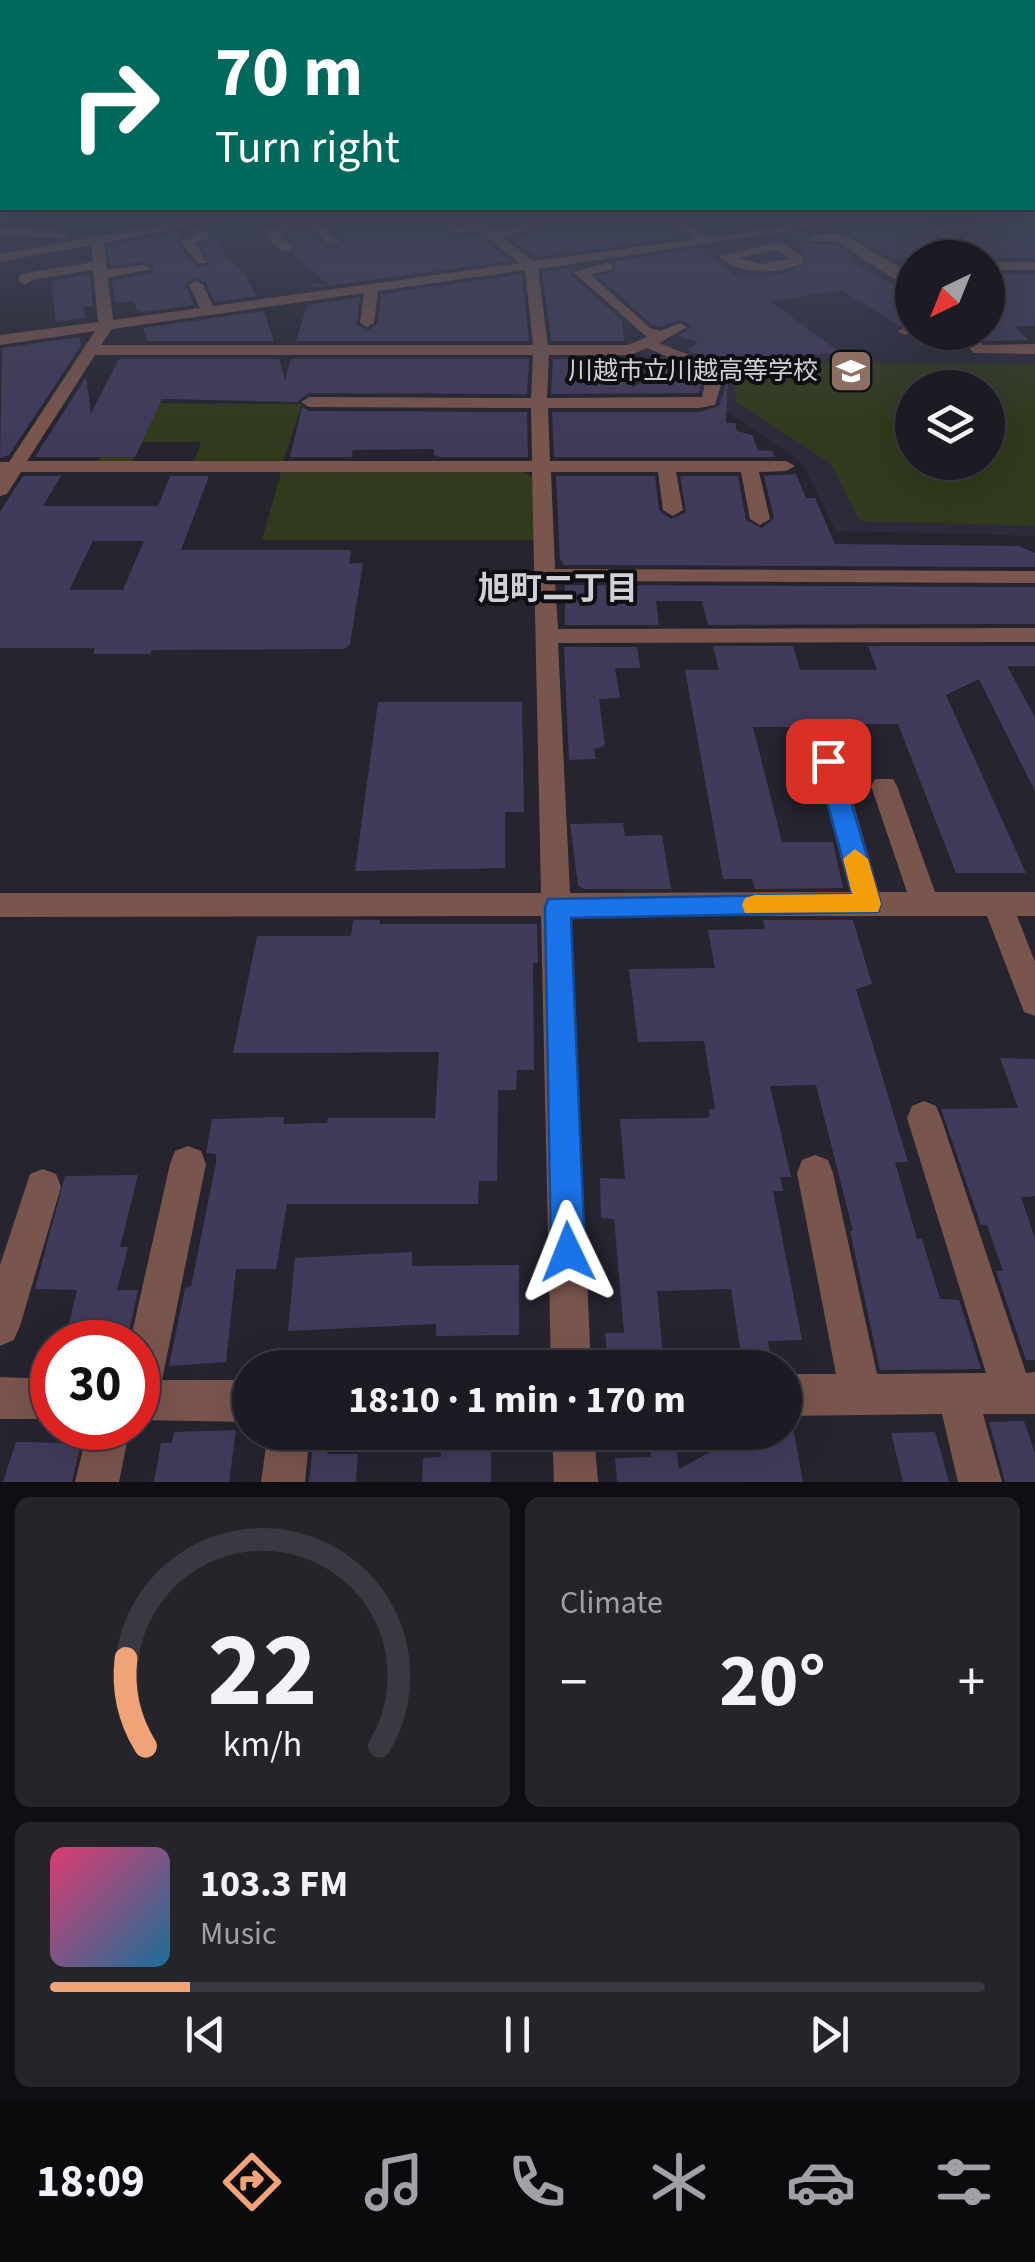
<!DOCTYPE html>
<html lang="en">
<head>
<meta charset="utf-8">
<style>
  body { margin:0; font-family:"Source Sans 3","Noto Sans JP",sans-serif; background:#25242b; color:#f1f3f6; height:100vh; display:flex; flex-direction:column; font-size:38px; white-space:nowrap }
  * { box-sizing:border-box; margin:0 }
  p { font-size:32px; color:#a0a1a6 }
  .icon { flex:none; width:55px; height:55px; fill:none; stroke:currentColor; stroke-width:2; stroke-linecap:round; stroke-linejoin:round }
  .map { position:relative; height:1482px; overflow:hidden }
  .sheet { display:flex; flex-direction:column; gap:15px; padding:15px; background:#0f0f13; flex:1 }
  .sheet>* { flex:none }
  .banner { position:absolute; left:0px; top:0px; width:1035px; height:210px; box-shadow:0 10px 40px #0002,0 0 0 2px #3a3941; background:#00695c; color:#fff; overflow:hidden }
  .needle { width:65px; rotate:223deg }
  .tools { position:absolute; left:895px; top:240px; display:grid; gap:20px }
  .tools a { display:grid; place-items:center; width:110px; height:110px; border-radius:50%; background:#1c1b23; box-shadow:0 10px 40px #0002,0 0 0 2px #3a3941; font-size:50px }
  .speed { position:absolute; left:30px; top:1320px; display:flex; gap:20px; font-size:50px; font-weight:700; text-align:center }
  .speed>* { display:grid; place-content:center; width:130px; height:130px; border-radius:50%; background:#1c1b23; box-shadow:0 10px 40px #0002,0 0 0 2px #3a3941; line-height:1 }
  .speed .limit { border:15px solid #d22; background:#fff; color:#111 }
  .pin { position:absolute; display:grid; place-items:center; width:85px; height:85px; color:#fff; margin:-42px; border-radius:20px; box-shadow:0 5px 15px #0006 }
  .me { position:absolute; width:110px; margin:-55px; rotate:358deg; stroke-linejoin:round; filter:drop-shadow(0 0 8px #0008) }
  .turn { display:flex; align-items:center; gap:35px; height:210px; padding:0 50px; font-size:45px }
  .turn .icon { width:130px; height:130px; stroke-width:2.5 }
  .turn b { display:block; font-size:70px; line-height:85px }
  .big { font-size:75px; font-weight:700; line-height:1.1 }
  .sheet .widget { flex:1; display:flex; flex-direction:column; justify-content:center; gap:15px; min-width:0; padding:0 35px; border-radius:15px; background:#25242b }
  .sheet .dial { align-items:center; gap:0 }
  .dial svg { height:260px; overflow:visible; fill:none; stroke:#3a3941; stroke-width:7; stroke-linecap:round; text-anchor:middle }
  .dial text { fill:#f1f3f6; stroke:none }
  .song { display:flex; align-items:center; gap:30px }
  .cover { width:120px; height:120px; border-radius:15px; background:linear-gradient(135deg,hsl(340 70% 55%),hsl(200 70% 35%)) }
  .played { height:10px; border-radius:5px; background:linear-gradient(90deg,#efa376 15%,#3a3941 15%) }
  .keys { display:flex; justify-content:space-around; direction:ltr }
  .heat { display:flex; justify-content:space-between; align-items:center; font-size:55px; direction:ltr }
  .sheet .tiles { flex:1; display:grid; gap:15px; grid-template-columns:1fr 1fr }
  .widget:last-child { grid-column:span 2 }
  .trip { position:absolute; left:232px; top:1350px; width:570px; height:100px; border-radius:50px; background:#1c1b23; box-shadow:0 10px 40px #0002,0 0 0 2px #3a3941; font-weight:700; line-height:100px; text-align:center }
  .menu { display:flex; height:160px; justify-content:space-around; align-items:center; background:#0b0b0e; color:#a0a1a6 }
  .menu .icon { width:70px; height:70px }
  .menu .on { color:#efa376 }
  .menu b { font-size:45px; color:#f1f3f6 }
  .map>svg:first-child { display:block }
  .built { fill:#2c2a3b; fill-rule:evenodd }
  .green { fill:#313a1c; fill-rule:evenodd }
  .building { fill:#413b5b; fill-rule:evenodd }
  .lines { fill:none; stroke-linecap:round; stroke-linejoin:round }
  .minor { fill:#7a554d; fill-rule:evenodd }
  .route { fill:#1a73e8; stroke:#114b97; stroke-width:2.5 }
  .slow { fill:#f59e0b }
  .labels { text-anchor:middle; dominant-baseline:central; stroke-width:8; stroke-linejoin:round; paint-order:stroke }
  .far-poi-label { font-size:25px; fill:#d1d0d8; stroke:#0e0e13; text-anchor:end }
  .neighbourhood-label { font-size:32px; font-weight:bold; fill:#d1d0d8; stroke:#0e0e13 }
</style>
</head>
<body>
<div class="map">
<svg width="1035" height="1482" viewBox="0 0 1035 1482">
  <rect width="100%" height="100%" fill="#25242f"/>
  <path class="built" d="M852,229L912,271V332L957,333L971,354L1035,353V536L836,531L802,463L544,285L543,273ZM912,388H988V462H912Z"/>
  <path class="green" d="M791,362L1035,364V526L860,521L831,464L736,402L734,384L767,366ZM912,388H988V462H912Z
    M130,403L302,404L283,462H194L201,442H142L133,462H98Z
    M522,471L532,477L537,540H262L281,472Z"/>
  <path class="building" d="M296,219L330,249L344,242L323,219H430L450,237L478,235L511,261L312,288L313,283L329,285L293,254L296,245L286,236L302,230Z
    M578,219H660L684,237L535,257L511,239Z
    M873,219H905L950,246L963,238L933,219H1026L1035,224V258H890L846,231L820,230Z
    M812,231L808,244L836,245L855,258H843L912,295V321L900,326L842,290L770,301L841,353L783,356L749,368L728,361V366L687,350L698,342L678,336L691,328L689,324L679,320L660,327L652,325L598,276L615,272L614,261L699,248L737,277L782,274L807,263L801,251L805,248L785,236Z
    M177,232L182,236L177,243L197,267L209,266L201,245L218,237L225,254L245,274L256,296L215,302L206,283L194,278L185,284L194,305L143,312L137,311L134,301L115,303L112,281L152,273L155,268L144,261L110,266L108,246Z
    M578,267L570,270L571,275L622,320L624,341H551L542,272Z
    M90,274L93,306L84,307L86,318L56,322L51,281Z
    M522,274L529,341H296L307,305L360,297L357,325L369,330L378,323L381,294Z
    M988,274H1035V326H1015L1028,340L985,341L979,332H988Z
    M264,311L274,341H147L143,328Z
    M80,337L81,346L9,455L0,458L2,348Z
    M119,359H279L285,380L291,359H529L527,394L309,393L297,402L162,399L135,457H35L86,377L91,413Z
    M553,359H627L632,388L670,362L703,375L699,393L551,394Z
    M728,379L726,423H735L737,431L752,435L758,450L772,451L775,457H554L552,412H700L719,406Z
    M302,407L309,411L527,412L528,457H440L434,455V449L353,450L351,457H290Z
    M796,474L806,498H815L835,544L1019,546L1035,553V567L564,565L560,559L556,476H655L659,510L671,519L686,512L680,476H738L746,520L762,528L774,518L764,476Z
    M23,476H61L43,506H158L170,476H209L181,550H351L349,564L363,563L350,644L344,649L152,650L150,654H93L95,648H0V512ZM93,541H144L123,590H69Z
    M565,585L1035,587V624L708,625L702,601H656L659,625H565Z
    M713,646H793L800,670H877L868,646H1035V666H1007L1035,717V791L979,679L946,695L1026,873H956L898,724H833L838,740H808L804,727H753L782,842H833L843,888L755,889L752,879H723L685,670H719Z
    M564,647H637L640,668H615L620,698L599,699L605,746L594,749L596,759L569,760Z
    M378,702H522L524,812H505V868L355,871Z
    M623,823L625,836L662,835L671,889H584L578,885L570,824Z
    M353,920H380L379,924H537L538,963H533L534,1070H517L516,1090H498L497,1181H479L478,1204H287L276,1269H236L226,1362L169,1366L185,1288L191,1287L216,1163V1154L206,1153L212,1119L284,1117L283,1124L327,1123L328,1118H435L439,1052L233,1053L257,936H351Z
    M763,920H853L872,984L856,989L908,1162H895L917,1239H922L940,1299L959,1300L981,1369L880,1370L850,1231H853L816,1085L770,1086L791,1177H780L783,1191H773L802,1340L768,1341L773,1368H743L731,1289L657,1291L664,1368H608L605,1333H624L614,1219L601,1218L600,1178L625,1179L620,1119L705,1118L710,1117L709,1109H715L704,1041L638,1042L629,969L715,968L708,930L765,929Z
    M1000,1058L1035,1059V1196L1021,1197L1035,1239V1360H1026L996,1271H1003L987,1225H981L941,1109L1018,1108Z
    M138,1175L120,1247H128L117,1290H138L127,1342H71L65,1340L77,1290L35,1289L65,1176Z
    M412,1252V1266L519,1265V1335L436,1336V1324L288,1331L295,1258Z
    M1024,1421L1035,1453V1482H1005L989,1422Z
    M236,1430L229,1482H154L161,1443H172L174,1432Z
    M747,1432H794L803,1482H617L615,1458L651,1457L650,1439L675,1438L679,1469Z
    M935,1432L949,1482H903L891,1433Z
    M16,1442L81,1443L72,1482H3Z
    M313,1443H328L327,1454H358L356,1482H309Z
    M491,1448V1482H422L423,1458L441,1457V1449Z"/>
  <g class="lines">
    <path class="minor" d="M194,219H222L104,243L107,270L144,265L151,269L108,278L113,320L200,308L189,285L196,281L203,285L213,306L520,263L479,231L450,233L434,219H448L457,226L470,225L465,219H479L494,231L549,219H574L502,237L534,261L694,239L668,219H682L708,237L834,219H869L538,269L548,345H628L647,337L573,272L607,263L612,264V270L590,274L650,328L660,331L680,323L687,327L659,343L735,373L723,377L715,405L699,408H548L550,461H786L795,466L786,471L759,472L770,519L760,525L750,519L741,472H676L683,510L673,516L663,510L658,472H551L555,569L1035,571V583L555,581L558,629L1035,628V642L558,643L570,893L850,892L815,761L828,752L841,761L879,892H907L871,786L875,779H893L897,786L935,892H1035V916H1017L1035,962V1016L1024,1012L987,916H571L591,1368H551L541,916L0,917V893H541L532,472H21L7,494L0,496V462H9L95,331L0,345V335L98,322L93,270L32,280L25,285L18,281L20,274L93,262L91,245L0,262V254ZM525,270L533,345H101L112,329L364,293L360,323L367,327L374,323L378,291ZM647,348L707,373L702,397L547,398L549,355H631ZM95,355H533L531,398L309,397L301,402L309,407L531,408L532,461H27Z
      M277,219H291L299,228L278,234L292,245V251H282L262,232L283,226Z
      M303,219H317L340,242L329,245Z
      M909,219H925L959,239L949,242Z
      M0,226L62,231L68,235L62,239L0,234Z
      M193,227H201L211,237L195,243L207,263H197L180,241L195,235Z
      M814,234H844L910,274L912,291L837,241H810Z
      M779,242L803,257V263C776,275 742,276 719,256ZM777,250L789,259L761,264L738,258Z
      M988,262H1035V270H988Z
      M912,325L916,332L904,335L897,331Z
      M959,332H974L983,345L1035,344V354L973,353Z
      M924,1101L936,1106L941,1118L1026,1373L1035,1372V1414H983L1002,1482H958L942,1414L785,1416V1374H836L797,1173L802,1160L815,1155L828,1160L833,1173L877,1374L986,1373L907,1118L912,1106Z
      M188,1146L201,1151L206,1164L162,1380H250V1422L138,1420V1342H130L170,1164L175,1151Z
      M43,1169L56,1174L61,1187L20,1326L14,1340L0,1346V1265L30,1174Z
      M0,1377L52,1379V1419H0Z
      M88,1428H130L119,1482H75Z
      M268,1432H310L305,1482H261Z
      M552,1432H594L598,1482H554Z"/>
  </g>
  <linearGradient id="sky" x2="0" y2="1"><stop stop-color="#14141a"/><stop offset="0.51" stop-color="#404558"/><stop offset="1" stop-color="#404558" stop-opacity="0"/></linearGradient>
  <rect width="1035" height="427" fill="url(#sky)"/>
  <path class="route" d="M828,752L839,761L881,904L878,912L571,918L585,1252L580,1265L568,1270L556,1265L551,1252L545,907L548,899L852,894L816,761Z"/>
  <path class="slow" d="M855,849L868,859L881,904L878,912L745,913L742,905L745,898L755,895L852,894L843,859Z"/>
  <defs>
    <g id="school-square" transform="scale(2.25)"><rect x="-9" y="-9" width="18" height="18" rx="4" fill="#8d6e63" stroke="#0e0e13"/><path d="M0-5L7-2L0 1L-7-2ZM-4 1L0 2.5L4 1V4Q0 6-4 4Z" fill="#fff"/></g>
  </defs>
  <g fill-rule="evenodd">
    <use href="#school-square" x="851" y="371"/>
  </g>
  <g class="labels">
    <g class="far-poi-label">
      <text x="818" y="371">川越市立川越高等学校</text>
    </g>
    <g class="neighbourhood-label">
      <text x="558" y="589">旭町二丁目</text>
    </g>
  </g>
</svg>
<div class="tools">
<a><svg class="needle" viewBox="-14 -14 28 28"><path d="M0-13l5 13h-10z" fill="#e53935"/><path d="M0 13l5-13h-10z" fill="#a0a1a6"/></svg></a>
<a><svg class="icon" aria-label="layers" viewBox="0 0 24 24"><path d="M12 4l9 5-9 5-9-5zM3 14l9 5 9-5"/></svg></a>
</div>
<div class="speed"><div class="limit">30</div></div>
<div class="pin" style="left:828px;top:761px;background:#d93025"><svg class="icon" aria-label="arrive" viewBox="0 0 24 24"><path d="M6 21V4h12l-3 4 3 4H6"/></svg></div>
<svg class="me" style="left:568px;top:1252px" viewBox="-20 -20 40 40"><path d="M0-17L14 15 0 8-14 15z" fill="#1a73e8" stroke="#fff" stroke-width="4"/></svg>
<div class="trip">18:10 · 1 min · 170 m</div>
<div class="banner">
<div class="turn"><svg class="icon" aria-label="right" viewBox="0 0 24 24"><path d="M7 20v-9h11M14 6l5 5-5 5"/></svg><div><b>70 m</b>Turn right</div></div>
</div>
</div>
<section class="sheet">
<div class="tiles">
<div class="widget dial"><svg viewBox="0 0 100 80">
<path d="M14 69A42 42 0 1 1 86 69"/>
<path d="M14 69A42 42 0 0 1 8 42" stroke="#efa376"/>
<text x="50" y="56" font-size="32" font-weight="700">22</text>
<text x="50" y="72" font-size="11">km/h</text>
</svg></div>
<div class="widget"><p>Climate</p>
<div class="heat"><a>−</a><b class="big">20°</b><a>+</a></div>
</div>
<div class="widget">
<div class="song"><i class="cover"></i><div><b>103.3 FM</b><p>Music</p></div></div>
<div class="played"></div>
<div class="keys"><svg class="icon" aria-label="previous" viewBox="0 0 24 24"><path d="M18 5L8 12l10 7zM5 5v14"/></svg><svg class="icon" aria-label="pause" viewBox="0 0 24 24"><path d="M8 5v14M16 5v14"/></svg><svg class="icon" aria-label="next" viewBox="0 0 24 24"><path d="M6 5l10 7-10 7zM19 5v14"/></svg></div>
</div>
</div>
</section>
<nav class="menu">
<b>18:09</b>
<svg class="icon on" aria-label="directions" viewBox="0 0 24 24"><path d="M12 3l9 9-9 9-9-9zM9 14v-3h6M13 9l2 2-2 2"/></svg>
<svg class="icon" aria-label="music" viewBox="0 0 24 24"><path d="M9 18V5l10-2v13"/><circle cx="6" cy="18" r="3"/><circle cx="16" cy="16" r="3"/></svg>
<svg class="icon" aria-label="phone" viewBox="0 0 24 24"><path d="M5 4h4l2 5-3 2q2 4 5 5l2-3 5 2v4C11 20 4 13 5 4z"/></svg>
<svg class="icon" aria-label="climate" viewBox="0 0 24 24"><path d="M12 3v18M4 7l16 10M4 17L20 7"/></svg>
<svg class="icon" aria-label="car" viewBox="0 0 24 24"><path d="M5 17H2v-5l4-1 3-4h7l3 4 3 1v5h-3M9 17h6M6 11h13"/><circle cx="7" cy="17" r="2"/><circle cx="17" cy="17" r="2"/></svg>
<svg class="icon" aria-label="filters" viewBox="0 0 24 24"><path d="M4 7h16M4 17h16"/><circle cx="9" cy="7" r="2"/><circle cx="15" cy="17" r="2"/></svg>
</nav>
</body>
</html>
